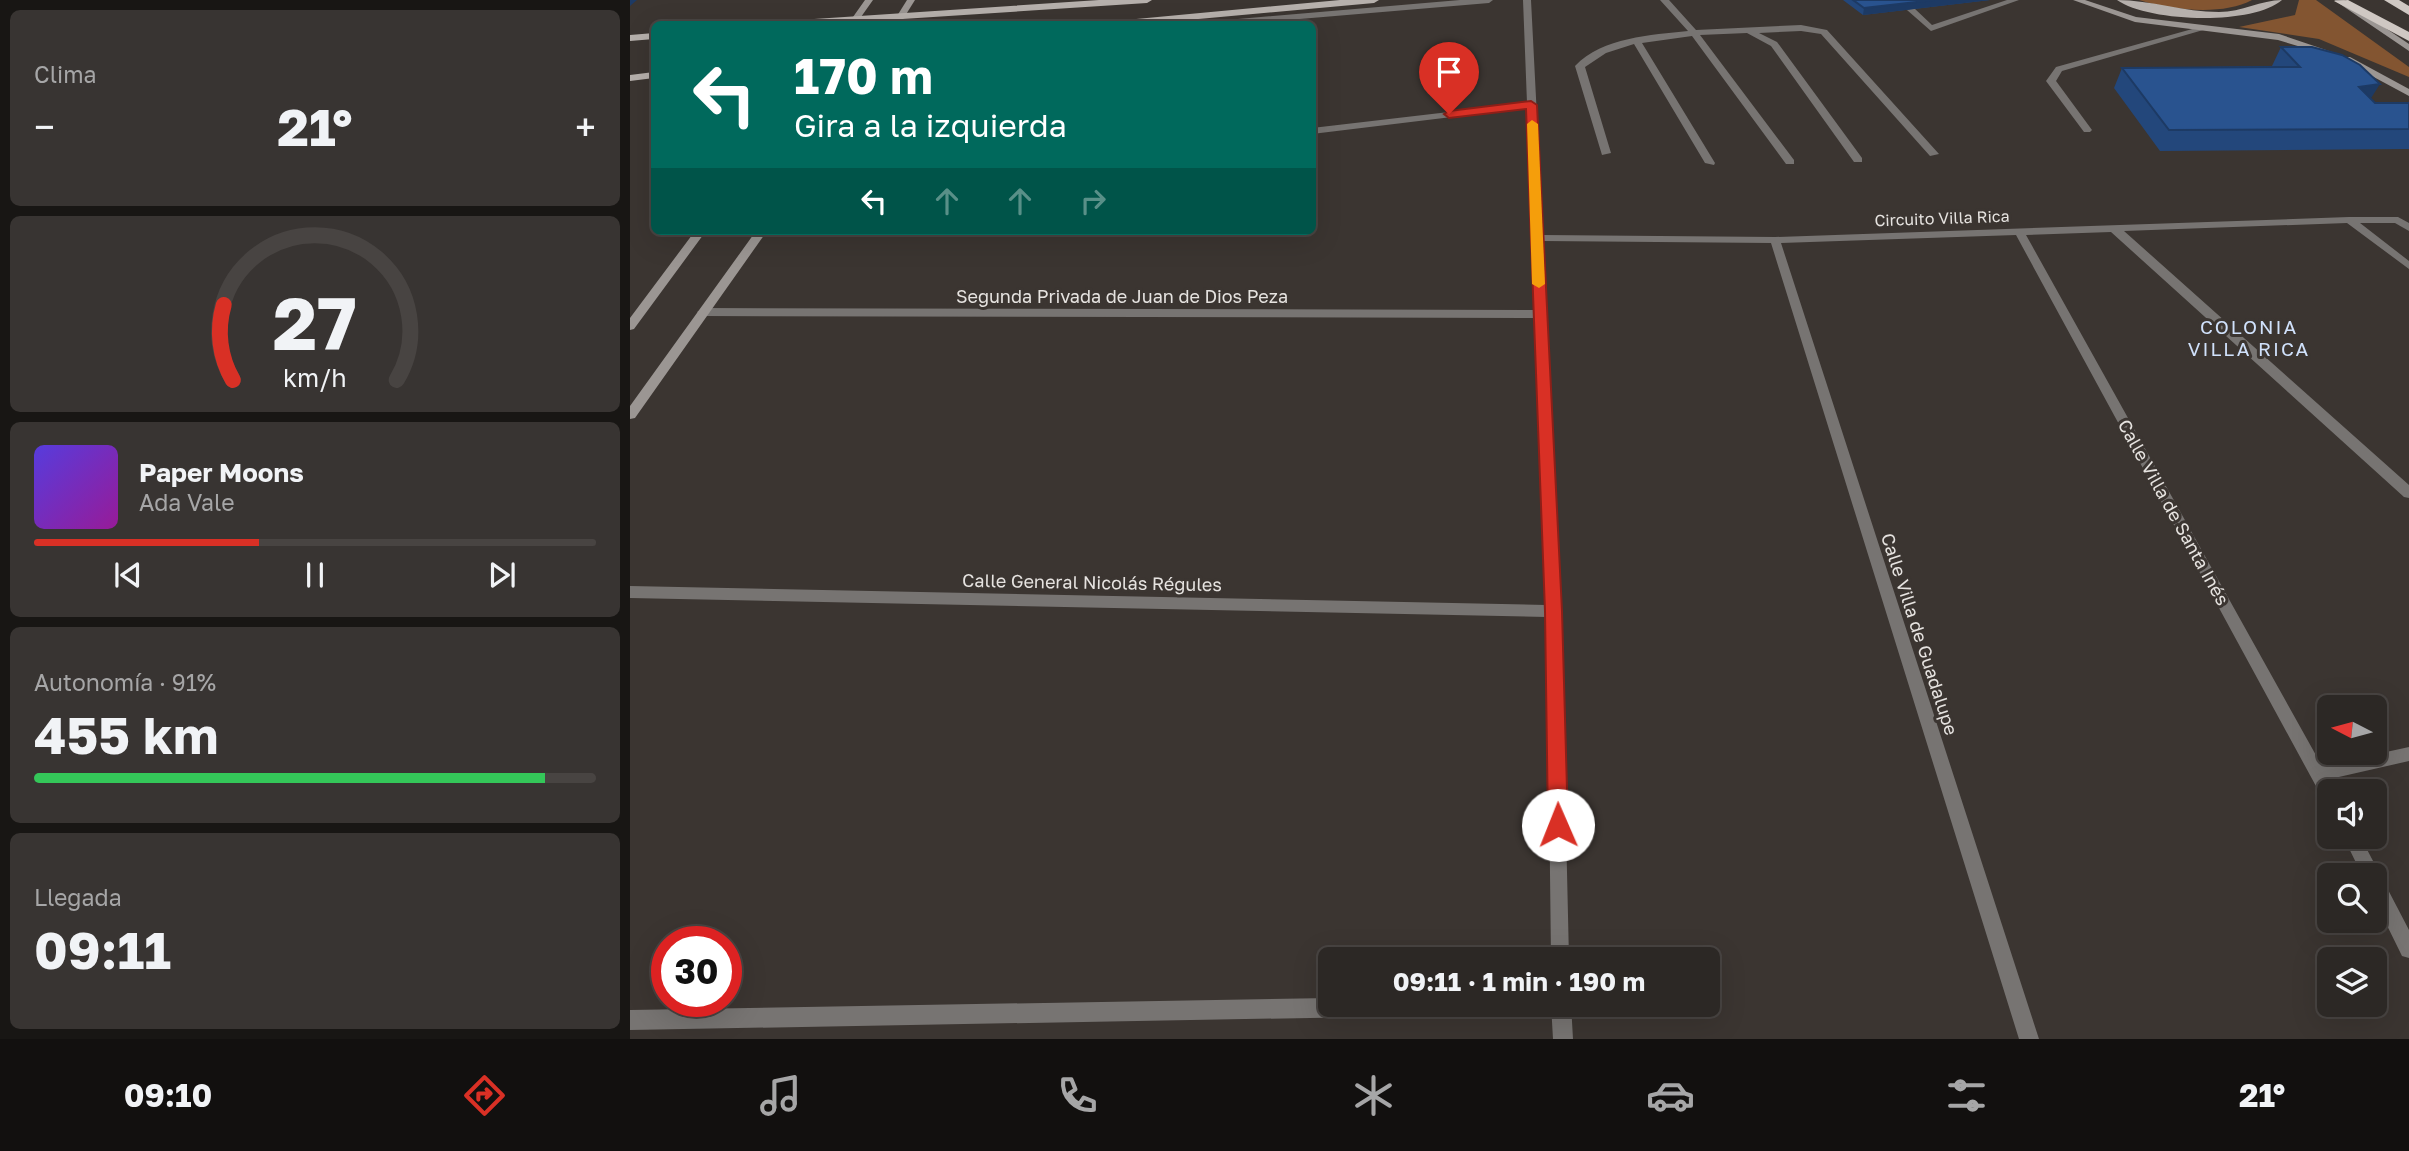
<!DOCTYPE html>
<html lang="es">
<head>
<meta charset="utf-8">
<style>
  body { margin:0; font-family:"Golos Text",sans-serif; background:#383432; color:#f1f3f6; height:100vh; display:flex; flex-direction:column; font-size:26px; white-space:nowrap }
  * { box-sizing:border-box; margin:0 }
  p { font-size:23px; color:#a6a6a7 }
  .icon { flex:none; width:38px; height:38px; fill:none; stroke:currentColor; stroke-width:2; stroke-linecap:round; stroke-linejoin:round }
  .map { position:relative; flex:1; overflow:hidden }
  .drawer { display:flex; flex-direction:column; gap:10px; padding:10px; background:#181614; width:630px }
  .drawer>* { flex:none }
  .top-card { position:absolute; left:21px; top:21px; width:665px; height:214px; border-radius:10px; box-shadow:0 7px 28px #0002,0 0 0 2px #484442; background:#00695c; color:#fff; overflow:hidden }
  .needle { width:46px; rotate:276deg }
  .tools { position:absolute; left:1687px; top:695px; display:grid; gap:14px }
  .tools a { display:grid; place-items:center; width:70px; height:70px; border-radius:10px; background:#2c2825; box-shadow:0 7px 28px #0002,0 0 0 2px #484442; font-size:35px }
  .speed { position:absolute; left:21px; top:926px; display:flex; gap:14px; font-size:35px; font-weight:700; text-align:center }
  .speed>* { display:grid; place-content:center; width:91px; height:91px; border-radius:50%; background:#2c2825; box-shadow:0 7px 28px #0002,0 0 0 2px #484442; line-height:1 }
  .speed .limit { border:10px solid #d22; background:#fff; color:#111 }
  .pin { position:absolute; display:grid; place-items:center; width:60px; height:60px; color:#fff; margin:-72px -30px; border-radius:50% 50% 50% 0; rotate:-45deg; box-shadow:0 0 7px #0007 }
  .pin .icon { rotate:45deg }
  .me { position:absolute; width:77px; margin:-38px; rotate:359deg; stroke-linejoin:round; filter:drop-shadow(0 0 5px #0008) }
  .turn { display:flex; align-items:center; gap:24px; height:147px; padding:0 28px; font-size:32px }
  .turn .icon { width:91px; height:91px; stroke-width:2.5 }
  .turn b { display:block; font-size:49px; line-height:60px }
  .lanes { display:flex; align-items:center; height:66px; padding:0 28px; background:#0003; justify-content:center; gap:35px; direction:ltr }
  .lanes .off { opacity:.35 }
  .big { font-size:52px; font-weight:700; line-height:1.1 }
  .drawer .card { flex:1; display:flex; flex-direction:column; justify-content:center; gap:10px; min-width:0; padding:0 24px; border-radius:10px; background:#383432 }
  .drawer .dial { align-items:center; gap:0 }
  .dial svg { height:182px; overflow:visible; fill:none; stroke:#484442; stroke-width:7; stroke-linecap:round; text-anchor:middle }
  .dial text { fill:#f1f3f6; stroke:none }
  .song { display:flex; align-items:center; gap:21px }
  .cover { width:84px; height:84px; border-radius:10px; background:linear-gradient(135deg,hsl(250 70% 55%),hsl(300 70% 35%)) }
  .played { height:7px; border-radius:4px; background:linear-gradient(90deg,#d93025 40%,#484442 40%) }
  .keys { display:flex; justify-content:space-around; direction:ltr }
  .heat { display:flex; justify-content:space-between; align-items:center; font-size:38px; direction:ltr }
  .charge { height:10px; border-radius:5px; background:linear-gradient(90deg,#34c759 91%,#484442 0) }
  .trip { position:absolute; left:688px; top:947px; width:402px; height:70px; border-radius:10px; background:#2c2825; box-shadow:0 7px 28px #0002,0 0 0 2px #484442; font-weight:700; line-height:70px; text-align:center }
  .menu { display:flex; height:112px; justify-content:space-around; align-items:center; background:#12100f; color:#a6a6a7 }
  .menu .icon { width:49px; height:49px }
  .menu .current { color:#d93025 }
  .menu b { font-size:32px; color:#f1f3f6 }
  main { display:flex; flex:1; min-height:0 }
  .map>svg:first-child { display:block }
  .green { fill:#835531 }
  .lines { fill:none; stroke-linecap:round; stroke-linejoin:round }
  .lane { fill:#777472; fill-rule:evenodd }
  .street { fill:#777472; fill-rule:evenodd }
  .secondary { fill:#9b9693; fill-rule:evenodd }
  .primary { fill:#b6b0ac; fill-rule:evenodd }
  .highway { fill:#cfc8c3; fill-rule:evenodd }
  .wall { fill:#23477b }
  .shaded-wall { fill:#1d3a64 }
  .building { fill:#29538f; stroke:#1d3a64; stroke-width:2 }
  .route { fill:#d93025; stroke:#8d1f18; stroke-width:2 }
  .slow { fill:#f59e0b }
  .labels { text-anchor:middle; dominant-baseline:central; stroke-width:6; stroke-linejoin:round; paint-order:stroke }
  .far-street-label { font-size:16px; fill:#e6e3e0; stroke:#3b3531 }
  .street-label { font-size:18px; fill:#e6e3e0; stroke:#3b3531 }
  .neighbourhood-label { font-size:19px; letter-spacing:2px; fill:#d0e1fb; stroke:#3b3531 }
</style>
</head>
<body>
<main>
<section class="drawer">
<div class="card"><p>Clima</p>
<div class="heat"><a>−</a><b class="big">21°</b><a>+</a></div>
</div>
<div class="card dial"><svg viewBox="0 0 100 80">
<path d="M14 69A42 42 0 1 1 86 69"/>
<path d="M14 69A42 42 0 0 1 10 36" stroke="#d93025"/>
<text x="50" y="56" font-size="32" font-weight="700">27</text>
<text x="50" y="72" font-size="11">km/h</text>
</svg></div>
<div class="card">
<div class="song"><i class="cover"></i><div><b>Paper Moons</b><p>Ada Vale</p></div></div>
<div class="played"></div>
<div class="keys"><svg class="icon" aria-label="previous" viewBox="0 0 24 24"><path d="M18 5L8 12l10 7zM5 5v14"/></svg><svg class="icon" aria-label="pause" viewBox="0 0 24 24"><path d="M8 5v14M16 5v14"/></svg><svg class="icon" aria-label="next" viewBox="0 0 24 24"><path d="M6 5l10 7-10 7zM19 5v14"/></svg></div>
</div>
<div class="card"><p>Autonomía · 91%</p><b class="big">455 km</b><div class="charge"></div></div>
<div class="card"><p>Llegada</p><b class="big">09:11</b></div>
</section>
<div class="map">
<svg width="1779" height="1039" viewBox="0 0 1779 1039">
  <rect width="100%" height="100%" fill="#3b3531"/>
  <path class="green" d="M1509,0H1622C1593,16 1540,10 1509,0Z
    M1669,0H1686L1779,67V77L1689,39L1609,27L1665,15Z"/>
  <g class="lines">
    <path class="lane" d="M1030,0H1039L1066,30L1171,25L1197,30L1309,154L1300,156L1191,34L1171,31L1129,33L1147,42L1232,158V162H1224L1141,46L1117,33L1070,35L1164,160V164H1156L1062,36L1012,43L1085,163L1084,165L1075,163L1004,44L976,53L955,67L981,153L972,155L945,66C973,37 1021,35 1058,31Z
      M1377,0H1389L1301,31L1277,10L1284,8L1302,25Z
      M1573,26L1580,28L1432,71L1426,81L1462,130L1460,132H1454L1416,81L1426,67Z"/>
    <path class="street" d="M830,0H863L859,3L609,24H581L585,21Z
      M893,0H901L913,235L1145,237L1719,217H1768L1779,223V231L1765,223H1730L1779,261V269L1717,223L1494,231L1779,485V498L1774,497L1481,232L1396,235L1692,766L1779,747V761L1700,779L1706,791H1699V802L1693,799L1386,235L1151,243L1409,1039H1389L1141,243L913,241L931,611L939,959H921L917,617L0,598V586L916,605L905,318L73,316L67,312L73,308L905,310L897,108L682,134V128L897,103Z
      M1713,836H1730L1779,930V958L1772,956L1745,901V875H1732Z
      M700,998V1004H910L908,1011L901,1014L0,1030V1010Z
      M921,1004H941L943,1039H923Z"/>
    <path class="secondary" d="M235,0H243L226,24H218Z
      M277,0H285L270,24H262Z
      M1443,0H1455L1506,17L1649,34L1702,52L1698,55L1648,40L1505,22Z
      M1704,0H1714L1779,44V51Z
      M1714,57H1720L1779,89V96L1714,61Z
      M65,231H76L4,329L0,330V318Z
      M126,231H137L5,418L0,419V406Z"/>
    <path class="primary" d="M469,0H522L517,3L195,24H149L154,21Z
      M710,0H749L744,3L514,24H480L485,21Z
      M1487,0C1521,0 1554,12 1589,12C1612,12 1631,0 1652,0C1622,26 1518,22 1487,0Z
      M24,33V39L0,41V35Z
      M24,72V78L0,81V75Z"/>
    <path class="highway" d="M1718,0L1779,32V41L1704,1Z
      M1754,0H1769L1779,6V15Z"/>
  </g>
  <path class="wall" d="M1213,0H1360L1233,15Z
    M1651,47L1741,99L1745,103H1779V149L1530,151L1484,88L1492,68L1642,66Z"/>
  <path class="shaded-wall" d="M0,0H7L0,6Z
    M1304,0H1360L1233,15L1234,8Z
    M1750,84L1738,103L1729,87Z"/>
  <path class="building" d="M1223,0H1304L1234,8Z
    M1651,47H1682L1712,55L1730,65L1750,84L1729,87L1745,103H1779V129L1539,130L1492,68L1670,67Z"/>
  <path class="route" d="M901,101L907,105L932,611L938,825L935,832L928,834L921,832L918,825L915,611L896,109L819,118L814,114L819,111Z"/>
  <path class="slow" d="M902,120L908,124L915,284L909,288L902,284L897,124Z"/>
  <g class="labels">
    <g class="far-street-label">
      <text transform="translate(1312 218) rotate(-2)">Circuito Villa Rica</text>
    </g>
    <g class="street-label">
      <text x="492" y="296">Segunda Privada de Juan de Dios Peza</text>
      <text transform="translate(1544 512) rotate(61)">Calle Villa de Santa Inés</text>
      <text transform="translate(462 582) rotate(1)">Calle General Nicolás Régules</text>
      <text transform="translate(1290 634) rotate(72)">Calle Villa de Guadalupe</text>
    </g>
    <g class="neighbourhood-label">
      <text x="1619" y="326">COLONIA<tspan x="1619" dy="22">VILLA RICA</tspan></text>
    </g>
  </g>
</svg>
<div class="tools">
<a><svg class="needle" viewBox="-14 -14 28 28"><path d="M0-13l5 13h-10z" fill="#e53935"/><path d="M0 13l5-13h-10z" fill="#a6a6a7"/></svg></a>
<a><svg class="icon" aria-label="sound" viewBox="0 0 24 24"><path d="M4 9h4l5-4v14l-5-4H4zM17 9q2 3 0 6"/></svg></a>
<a><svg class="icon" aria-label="search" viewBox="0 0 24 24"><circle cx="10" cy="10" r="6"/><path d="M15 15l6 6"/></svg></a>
<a><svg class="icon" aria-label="layers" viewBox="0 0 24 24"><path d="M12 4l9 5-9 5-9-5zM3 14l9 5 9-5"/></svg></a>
</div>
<div class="speed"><div class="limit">30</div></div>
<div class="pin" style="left:819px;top:114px;background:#d93025"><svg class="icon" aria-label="arrive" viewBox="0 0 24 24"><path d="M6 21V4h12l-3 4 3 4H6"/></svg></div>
<svg class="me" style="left:928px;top:825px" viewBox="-20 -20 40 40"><circle r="19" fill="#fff"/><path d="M0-13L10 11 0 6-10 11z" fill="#d93025"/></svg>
<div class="trip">09:11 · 1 min · 190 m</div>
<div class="top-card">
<div class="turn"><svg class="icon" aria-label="left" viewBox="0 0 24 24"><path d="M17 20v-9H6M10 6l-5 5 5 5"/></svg><div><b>170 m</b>Gira a la izquierda</div></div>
<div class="lanes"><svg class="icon" aria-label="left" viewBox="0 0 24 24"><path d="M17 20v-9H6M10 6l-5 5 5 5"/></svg><svg class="icon off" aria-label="ahead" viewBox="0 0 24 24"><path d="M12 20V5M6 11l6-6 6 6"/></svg><svg class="icon off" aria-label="ahead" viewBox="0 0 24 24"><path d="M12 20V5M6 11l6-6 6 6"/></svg><svg class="icon off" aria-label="right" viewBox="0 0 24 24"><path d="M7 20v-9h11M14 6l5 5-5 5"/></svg></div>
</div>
</div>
</main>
<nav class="menu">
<b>09:10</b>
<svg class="icon current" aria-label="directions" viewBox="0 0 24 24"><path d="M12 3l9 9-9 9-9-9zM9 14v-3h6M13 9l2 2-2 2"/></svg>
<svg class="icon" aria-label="music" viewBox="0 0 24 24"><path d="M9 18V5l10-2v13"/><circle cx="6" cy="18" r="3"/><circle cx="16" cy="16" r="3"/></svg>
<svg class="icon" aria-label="phone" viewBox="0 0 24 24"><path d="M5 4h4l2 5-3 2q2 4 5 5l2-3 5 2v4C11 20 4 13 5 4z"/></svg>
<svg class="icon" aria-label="climate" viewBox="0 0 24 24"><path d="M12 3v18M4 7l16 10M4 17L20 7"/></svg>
<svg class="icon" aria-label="car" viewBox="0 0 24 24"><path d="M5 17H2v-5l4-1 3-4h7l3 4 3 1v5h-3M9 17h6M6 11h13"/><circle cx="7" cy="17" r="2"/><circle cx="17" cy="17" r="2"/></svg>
<svg class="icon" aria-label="filters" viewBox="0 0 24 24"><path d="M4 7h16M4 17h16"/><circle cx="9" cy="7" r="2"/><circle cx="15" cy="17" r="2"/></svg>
<b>21°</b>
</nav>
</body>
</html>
